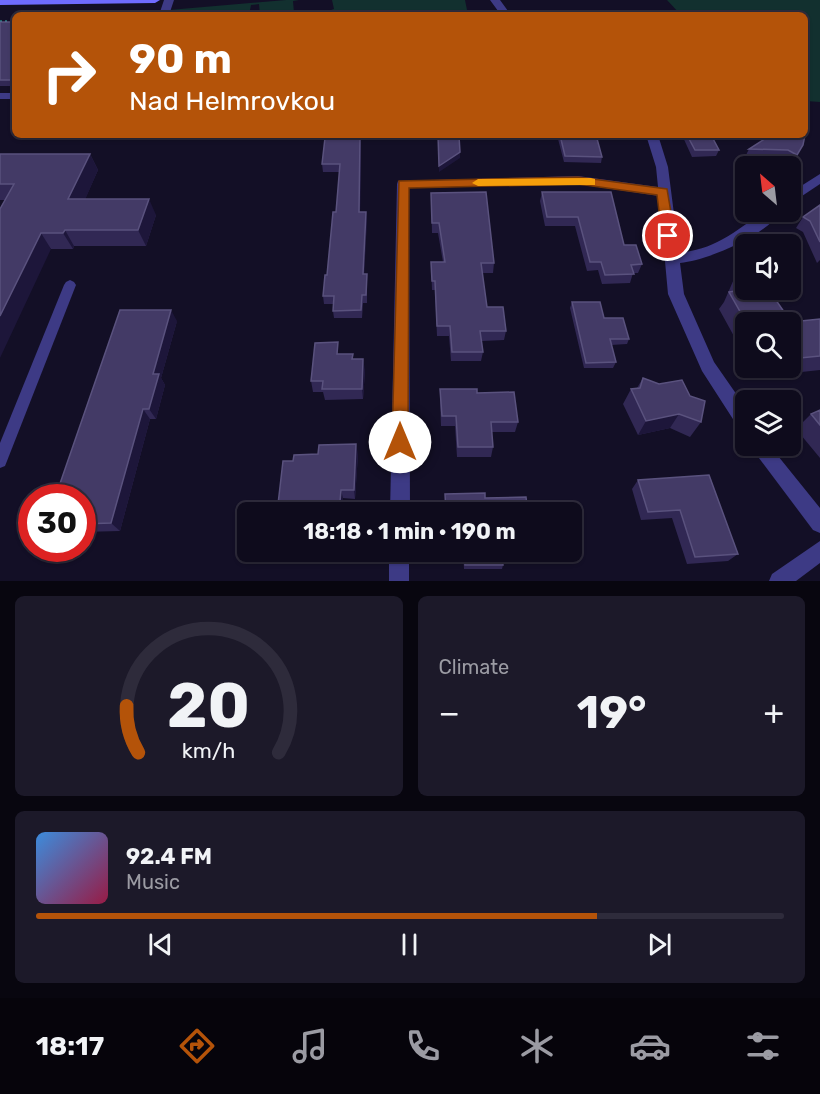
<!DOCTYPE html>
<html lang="en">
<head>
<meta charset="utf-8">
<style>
  body { margin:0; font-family:Rubik,sans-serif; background:#1c1929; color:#f1f3f6; height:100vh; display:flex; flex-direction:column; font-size:22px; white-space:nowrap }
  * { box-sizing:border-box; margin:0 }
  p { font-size:20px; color:#9b9ba3 }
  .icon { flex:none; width:33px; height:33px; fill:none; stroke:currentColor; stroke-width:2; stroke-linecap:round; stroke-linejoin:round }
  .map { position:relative; height:581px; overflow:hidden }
  .sheet { display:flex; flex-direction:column; gap:15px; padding:15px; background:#08060f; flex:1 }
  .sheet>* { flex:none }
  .top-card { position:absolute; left:12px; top:12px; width:796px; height:126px; border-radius:9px; box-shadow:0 2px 4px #0004,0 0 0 2px #2e2b3b; background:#b45309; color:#fff; overflow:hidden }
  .needle { width:39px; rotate:332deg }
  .fabs { position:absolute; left:735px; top:156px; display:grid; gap:12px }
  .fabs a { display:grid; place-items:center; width:66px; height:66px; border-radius:9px; background:#0e0b1c; box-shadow:0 2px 4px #0004,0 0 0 2px #2e2b3b; font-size:30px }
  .speed { position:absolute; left:18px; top:484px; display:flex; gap:12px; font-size:30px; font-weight:700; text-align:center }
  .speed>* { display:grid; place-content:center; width:78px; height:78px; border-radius:50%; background:#0e0b1c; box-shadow:0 2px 4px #0004,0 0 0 2px #2e2b3b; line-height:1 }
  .speed .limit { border:9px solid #d22; background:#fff; color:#111 }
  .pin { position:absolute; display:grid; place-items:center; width:51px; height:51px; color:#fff; margin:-26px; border:3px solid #fff; border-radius:50%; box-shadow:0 2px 6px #0007 }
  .me { position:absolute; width:66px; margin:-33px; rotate:0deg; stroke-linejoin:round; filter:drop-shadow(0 0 4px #0008) }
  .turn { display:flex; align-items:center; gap:21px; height:126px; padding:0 18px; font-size:27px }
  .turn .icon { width:78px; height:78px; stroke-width:2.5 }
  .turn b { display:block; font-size:42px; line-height:51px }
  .big { font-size:45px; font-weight:700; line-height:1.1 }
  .sheet .card { flex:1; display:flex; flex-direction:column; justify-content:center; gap:9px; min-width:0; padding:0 21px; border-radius:9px; background:#1c1929 }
  .sheet .dial { align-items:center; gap:0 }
  .dial svg { height:156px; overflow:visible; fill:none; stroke:#2e2b3b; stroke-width:7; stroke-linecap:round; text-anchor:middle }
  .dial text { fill:#f1f3f6; stroke:none }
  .song { display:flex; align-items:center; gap:18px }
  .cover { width:72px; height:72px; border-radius:9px; background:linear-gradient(135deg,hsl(210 70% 55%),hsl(340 70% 35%)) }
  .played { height:6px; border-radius:3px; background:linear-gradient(90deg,#b45309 75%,#2e2b3b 75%) }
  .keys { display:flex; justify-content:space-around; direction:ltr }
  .heat { display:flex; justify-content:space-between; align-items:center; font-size:33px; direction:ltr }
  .sheet .tiles { flex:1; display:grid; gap:15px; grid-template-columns:1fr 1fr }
  .card:last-child { grid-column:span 2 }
  .trip { position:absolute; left:237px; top:502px; width:345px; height:60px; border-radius:9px; background:#0e0b1c; box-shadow:0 2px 4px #0004,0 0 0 2px #2e2b3b; font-weight:700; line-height:60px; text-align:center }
  .menu { display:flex; height:96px; justify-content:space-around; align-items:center; background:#06040b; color:#9b9ba3 }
  .menu .icon { width:42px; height:42px }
  .menu .selected { color:#b45309 }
  .menu b { font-size:27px; color:#f1f3f6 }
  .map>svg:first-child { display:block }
  .green { fill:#12302f }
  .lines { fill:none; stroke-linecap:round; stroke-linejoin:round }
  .path { stroke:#2fb8b0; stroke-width:3; stroke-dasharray:2 3; stroke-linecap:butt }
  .lane { fill:#3d3a85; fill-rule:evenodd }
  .street { fill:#3d3a85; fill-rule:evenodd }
  .secondary { fill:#6f6bff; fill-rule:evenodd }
  .wall { fill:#312854 }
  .shaded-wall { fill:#1d163a }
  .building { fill:#433a66; stroke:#5a527e; stroke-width:1.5 }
  .route { fill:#b45309; stroke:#753606; stroke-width:1.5 }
  .slow { fill:#f59e0b }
</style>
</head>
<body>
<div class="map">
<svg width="820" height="581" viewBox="0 0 820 581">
  <rect width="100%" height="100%" fill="#130f26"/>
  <path class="green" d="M286,0H299L293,1L294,13L306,12L307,15H260L259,4L251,5L249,15H168L169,10Z
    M332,0H465L468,15H307L332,13L331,10L334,9Z
    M667,0H820V102L806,101V15H681Z"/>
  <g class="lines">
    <path class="path" d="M0,22H15"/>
    <path class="lane" d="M70,280L74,282L76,285L7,461L5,466L0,468V443L64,285L66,282Z"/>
    <path class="street" d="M164,0H174L169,15H159Z
      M490,0H500L511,15H501Z
      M0,93H15V99H0Z
      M646,135H658L668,167L679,253C695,251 709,247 723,239C743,229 759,209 781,212C764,236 709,260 680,263L684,294L714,362L746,408V432L740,430L702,371L668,294L659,196L578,184L409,188L410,513H390L397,184L398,181L578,176L658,187L656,167Z
      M820,174V184L790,204V193Z
      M750,446H770L820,508V533L813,530Z
      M820,541V563L796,581H769L772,574Z
      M389,552H409V581H389Z"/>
    <path class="secondary" d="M0,0H160L155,3L0,5Z"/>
  </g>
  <path class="wall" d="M0,22H15V86H0Z
    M557,135H596L602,157L601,163L564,162Z
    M682,135H711L719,150L716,156L692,157Z
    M361,145L360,212L367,219L364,274H367V303H363L362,318H334L333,311V304H324L323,296L327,275L336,212L340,172H323L322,164Z
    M803,145L793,161L785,156L746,155L749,149Z
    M0,154H90L98,170L85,199L156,215L146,246H74L73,249H51L5,200H0Z
    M542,192L624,245L642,264L638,273H633L630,283L602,284L598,270L587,271L575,226H545L540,201Z
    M431,193L494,263L493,273H482L487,307L506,331L504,340L482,341L483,352L481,361H451L449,336H437L435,290H432L431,262H443L438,233H432Z
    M820,205V260L817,263L803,232L796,228L803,217Z
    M746,258L791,322L820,319V370L756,377L751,368H790V322H746V358L719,309L724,302L737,272Z
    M572,302L604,318L629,339L627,344L611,345L616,362L613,368H584L570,308Z
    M177,321L161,378L165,385L156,419H150L120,531L82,532V498Z
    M340,354L353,359L365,370L363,399L325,400L323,392H313L311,381Z
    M643,378L701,422L690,437L670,428L638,435L623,404L631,389L637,388Z
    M440,389L477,393L518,422L515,432H491L493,447L491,457H457L455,426H441L440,400Z
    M820,410V458L796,429L811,414Z
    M358,454L355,499L343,498L342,513H277L293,461Z
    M709,475L738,554L728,561L687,564L672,518L641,520L632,489L638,480Z
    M463,552H502L503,565L502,569H464Z"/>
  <path class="shaded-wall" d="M360,137L361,145L360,219L359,212Z
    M460,152V158L439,172V166Z
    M90,154L98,170L78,216L68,199Z
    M149,199L156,215L146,246L138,230Z
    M366,212L367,219L364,282L363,274Z
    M65,230L74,246L73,249L63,233Z
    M41,233L51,249L0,358V316Z
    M171,310L177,321L161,378L165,385L156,419L149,409L153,374Z
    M363,359L365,370L363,399L362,389Z
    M143,409L150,419L120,531L111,523Z
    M679,414L670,428L638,435L646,421Z
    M356,444L358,454L355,499L354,490Z
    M341,490L343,498L342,513H339Z"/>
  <path class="building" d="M0,22H15V80H0Z
    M806,122H809L806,134Z
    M438,135L459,136L460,152L439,166Z
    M560,135H596L602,157L565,156Z
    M687,135H711L719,150H695Z
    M771,135H805L803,145L797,155L788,150L749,149Z
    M360,137L359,212H366L363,274H367L366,295H362L361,310L333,311L334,296H323L325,275H327L333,212H336L340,164H322L325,138Z
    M0,154H90L68,199H149L138,230H65L63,233H41L0,316V209L14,184H0Z
    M486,192L494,263H481L487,307H503L506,331H480L483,352H452L450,326H437L435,281H432L431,262H445L439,223H432L431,193Z
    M542,192H611L624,245H636L642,264L631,265L634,274L605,275L601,262H590L578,217H547Z
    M820,205V242L810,221L803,217Z
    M746,259V290H769L791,322L820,319V356L790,359V322H746L729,292L735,291L734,285Z
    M572,302H600L604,318H623L629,339H610L616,362L586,363Z
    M120,310H171L153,374H159L149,409H143L111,523L82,524V498H55Z
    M338,342L337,354H353L352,359H363L362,389H322L323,381H311L315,343Z
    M643,378L659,384L682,380L690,396L705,401L701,422L679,414L646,421L631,389L640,388Z
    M440,389H477V393L514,392L518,422H491L493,447H458L456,416H442Z
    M820,410V425L811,414Z
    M356,444L354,490H341L339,513H277L283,461H293L294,455L318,454L319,445Z
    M709,475L738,554L695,557L680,510L648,512L638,480Z
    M485,493V498L526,497L528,513H446L445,494Z
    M464,552H502L503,565H465Z"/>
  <path class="route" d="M578,177L667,189L675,236L673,240L668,241L662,236L657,195L578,184L409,188L408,442L406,448L400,450L395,448L392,442L399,181Z"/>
  <path class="slow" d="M591,178L595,179V185L478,186L472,183L478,179Z"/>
</svg>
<div class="fabs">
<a><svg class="needle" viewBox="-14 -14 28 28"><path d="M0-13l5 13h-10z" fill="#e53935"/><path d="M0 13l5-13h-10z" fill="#9b9ba3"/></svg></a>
<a><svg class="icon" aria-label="sound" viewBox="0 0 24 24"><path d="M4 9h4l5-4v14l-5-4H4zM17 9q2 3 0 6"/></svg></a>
<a><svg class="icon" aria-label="search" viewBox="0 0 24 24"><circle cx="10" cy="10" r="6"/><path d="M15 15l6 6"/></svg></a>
<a><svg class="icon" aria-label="layers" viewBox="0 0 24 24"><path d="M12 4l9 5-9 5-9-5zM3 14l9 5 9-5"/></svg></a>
</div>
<div class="speed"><div class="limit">30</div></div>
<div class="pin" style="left:668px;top:236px;background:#d93025"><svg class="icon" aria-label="arrive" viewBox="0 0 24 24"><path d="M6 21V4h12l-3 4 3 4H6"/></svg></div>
<svg class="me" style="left:400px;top:442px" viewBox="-20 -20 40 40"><circle r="19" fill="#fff"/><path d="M0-13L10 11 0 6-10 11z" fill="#b45309"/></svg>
<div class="trip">18:18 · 1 min · 190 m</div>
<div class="top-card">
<div class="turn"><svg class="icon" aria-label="right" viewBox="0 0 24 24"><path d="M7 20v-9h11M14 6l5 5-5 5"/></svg><div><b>90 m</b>Nad Helmrovkou</div></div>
</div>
</div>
<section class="sheet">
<div class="tiles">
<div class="card dial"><svg viewBox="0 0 100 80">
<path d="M14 69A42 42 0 1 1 86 69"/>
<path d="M14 69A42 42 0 0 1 8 45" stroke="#b45309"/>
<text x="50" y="56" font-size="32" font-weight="700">20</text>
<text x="50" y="72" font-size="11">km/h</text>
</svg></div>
<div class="card"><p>Climate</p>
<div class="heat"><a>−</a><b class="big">19°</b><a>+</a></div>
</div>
<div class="card">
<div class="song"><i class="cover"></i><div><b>92.4 FM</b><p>Music</p></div></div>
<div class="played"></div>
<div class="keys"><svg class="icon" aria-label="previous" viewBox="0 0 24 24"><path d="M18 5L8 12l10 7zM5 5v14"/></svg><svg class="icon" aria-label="pause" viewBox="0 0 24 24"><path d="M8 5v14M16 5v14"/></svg><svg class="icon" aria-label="next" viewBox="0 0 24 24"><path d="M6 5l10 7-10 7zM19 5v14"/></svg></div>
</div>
</div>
</section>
<nav class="menu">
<b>18:17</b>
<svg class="icon selected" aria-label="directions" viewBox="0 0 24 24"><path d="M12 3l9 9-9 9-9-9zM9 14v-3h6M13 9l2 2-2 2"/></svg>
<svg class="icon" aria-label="music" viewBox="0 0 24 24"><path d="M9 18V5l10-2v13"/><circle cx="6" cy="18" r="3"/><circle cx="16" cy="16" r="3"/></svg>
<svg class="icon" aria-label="phone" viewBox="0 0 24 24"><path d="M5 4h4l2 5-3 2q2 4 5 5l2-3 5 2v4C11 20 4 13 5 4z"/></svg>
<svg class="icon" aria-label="climate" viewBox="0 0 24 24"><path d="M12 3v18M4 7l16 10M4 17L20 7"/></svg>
<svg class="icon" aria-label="car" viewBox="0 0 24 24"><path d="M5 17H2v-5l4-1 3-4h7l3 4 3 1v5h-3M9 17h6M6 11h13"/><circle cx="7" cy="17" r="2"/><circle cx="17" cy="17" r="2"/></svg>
<svg class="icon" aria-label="filters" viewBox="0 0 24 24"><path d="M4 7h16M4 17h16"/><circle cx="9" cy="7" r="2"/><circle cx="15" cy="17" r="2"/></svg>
</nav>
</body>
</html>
